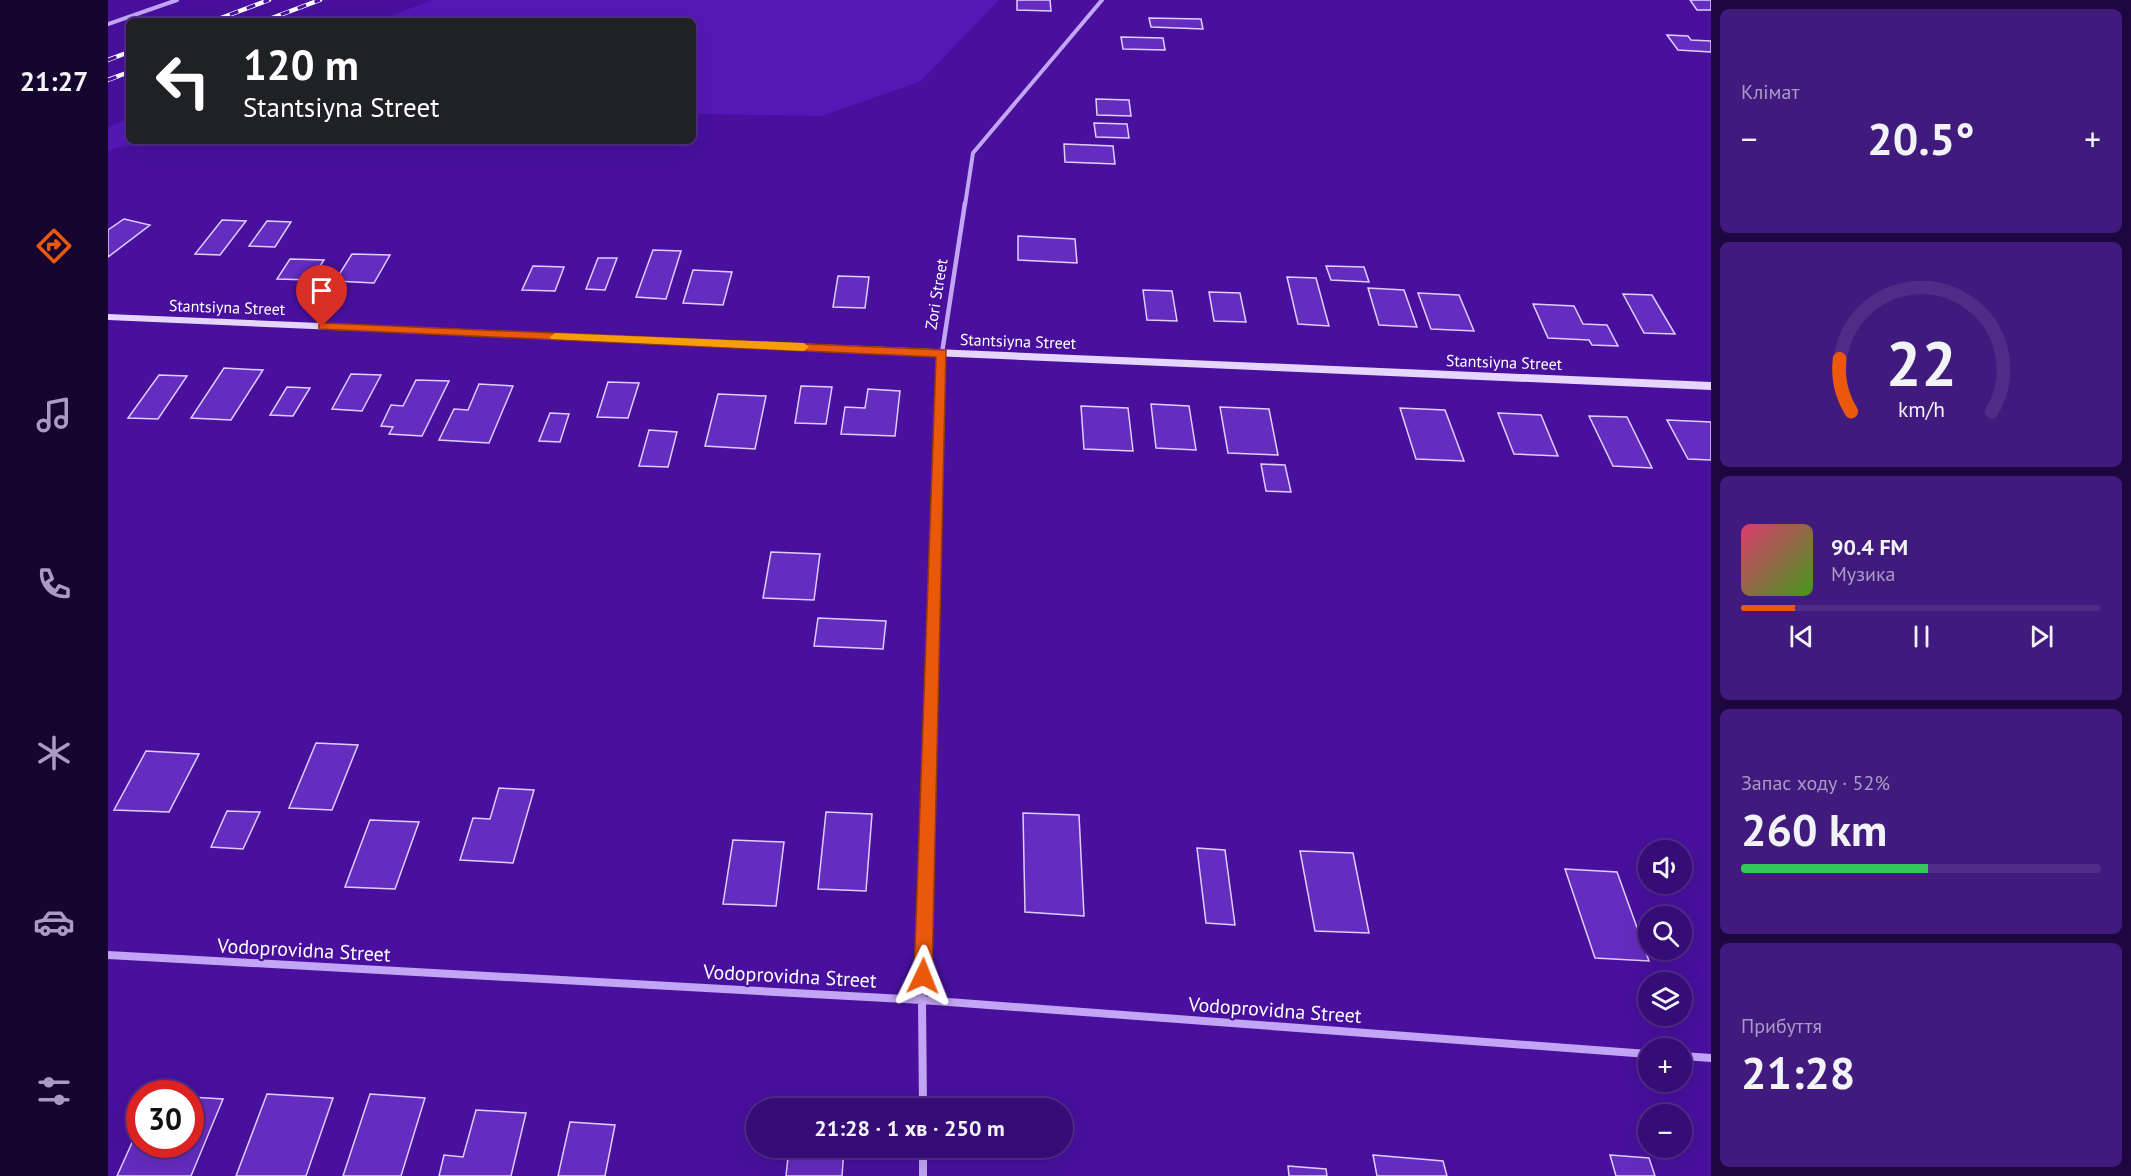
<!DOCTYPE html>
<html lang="uk">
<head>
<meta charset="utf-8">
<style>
  body { margin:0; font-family:"PT Sans",sans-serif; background:#411a7e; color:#f1f3f6; height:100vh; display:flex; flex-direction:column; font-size:22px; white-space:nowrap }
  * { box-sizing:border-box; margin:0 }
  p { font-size:20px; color:#aa9bc5 }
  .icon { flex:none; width:33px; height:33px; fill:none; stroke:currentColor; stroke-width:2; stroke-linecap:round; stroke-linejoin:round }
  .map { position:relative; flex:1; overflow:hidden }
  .sheet { display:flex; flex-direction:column; gap:9px; padding:9px; background:#1e0741; width:420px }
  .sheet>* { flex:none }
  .banner { position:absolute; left:18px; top:18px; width:570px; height:126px; border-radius:9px; box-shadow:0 6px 24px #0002,0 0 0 2px #502c88; background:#202124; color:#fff; overflow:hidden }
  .fabs { position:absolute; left:1530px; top:840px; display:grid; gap:12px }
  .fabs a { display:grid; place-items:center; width:54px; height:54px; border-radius:50%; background:#360c76; box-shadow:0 6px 24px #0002,0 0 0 2px #502c88; font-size:30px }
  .speed { position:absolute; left:18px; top:1080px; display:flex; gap:12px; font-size:30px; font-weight:700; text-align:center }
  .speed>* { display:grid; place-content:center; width:78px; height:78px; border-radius:50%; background:#360c76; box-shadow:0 6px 24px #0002,0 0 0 2px #502c88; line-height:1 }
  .speed .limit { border:9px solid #d22; background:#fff; color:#111 }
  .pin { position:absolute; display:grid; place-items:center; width:51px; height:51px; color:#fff; margin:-62px -26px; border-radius:50% 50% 50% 0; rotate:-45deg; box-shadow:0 0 6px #0007 }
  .pin .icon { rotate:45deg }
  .me { position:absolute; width:66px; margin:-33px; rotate:2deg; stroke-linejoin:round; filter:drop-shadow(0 0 4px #0008) }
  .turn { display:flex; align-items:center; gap:21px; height:126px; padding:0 18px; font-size:27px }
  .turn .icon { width:78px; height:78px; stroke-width:2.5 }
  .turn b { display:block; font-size:42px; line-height:51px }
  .big { font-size:45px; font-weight:700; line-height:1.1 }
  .sheet .tile { flex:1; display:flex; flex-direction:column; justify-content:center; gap:9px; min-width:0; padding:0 21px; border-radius:9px; background:#411a7e }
  .sheet .dial { align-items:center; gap:0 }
  .dial svg { height:156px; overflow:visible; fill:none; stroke:#502c88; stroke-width:7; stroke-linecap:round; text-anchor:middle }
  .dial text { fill:#f1f3f6; stroke:none }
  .song { display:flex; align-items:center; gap:18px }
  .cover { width:72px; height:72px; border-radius:9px; background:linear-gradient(135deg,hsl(340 70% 55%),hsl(100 70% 35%)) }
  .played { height:6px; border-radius:3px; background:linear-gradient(90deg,#ea580c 15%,#502c88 15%) }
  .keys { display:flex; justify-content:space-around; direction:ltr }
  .heat { display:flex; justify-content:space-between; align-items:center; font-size:33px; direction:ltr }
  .charge { height:9px; border-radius:4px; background:linear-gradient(90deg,#34c759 52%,#502c88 0) }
  .trip { position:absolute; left:638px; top:1098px; width:327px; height:60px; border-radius:30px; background:#360c76; box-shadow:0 6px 24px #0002,0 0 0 2px #502c88; font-weight:700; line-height:60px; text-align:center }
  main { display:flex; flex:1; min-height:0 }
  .dock { display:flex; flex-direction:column; width:108px; justify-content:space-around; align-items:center; background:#16052f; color:#aa9bc5 }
  .dock .icon { width:42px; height:42px }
  .dock .active { color:#ea580c }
  .dock b { font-size:27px; color:#f1f3f6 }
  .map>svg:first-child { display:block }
  .green { fill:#5418b7 }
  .building { fill:#652cc0; stroke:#e0cefe; stroke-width:1.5 }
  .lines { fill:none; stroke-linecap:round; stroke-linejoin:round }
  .street-far3 { stroke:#c3a5f5; stroke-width:4 }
  .street-far2 { stroke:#c3a5f5; stroke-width:4.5 }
  .street-far1 { stroke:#c3a5f5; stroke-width:6 }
  .street { stroke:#c3a5f5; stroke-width:8 }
  .secondary { fill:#e6d6fe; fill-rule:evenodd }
  .rail-casing { stroke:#fff; stroke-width:4.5 }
  .rail { stroke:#48109d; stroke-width:3; stroke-dasharray:9; stroke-linecap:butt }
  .route { fill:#ea580c; stroke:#983908; stroke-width:1.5 }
  .slow { fill:#f59e0b }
  .labels { text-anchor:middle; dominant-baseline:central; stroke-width:4.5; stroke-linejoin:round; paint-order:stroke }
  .street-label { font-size:16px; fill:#fff; stroke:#48109d }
  .near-street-label { font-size:20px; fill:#fff; stroke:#48109d }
</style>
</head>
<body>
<main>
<nav class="dock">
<b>21:27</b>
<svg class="icon active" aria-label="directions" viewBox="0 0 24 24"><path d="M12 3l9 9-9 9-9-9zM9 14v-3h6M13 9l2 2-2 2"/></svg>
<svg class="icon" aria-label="music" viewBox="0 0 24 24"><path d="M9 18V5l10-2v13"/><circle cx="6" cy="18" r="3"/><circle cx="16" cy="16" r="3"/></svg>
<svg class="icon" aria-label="phone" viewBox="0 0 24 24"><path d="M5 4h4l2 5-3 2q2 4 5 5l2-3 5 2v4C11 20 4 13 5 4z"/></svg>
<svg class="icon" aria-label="climate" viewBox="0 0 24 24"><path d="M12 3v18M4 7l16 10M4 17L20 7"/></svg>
<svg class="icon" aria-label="car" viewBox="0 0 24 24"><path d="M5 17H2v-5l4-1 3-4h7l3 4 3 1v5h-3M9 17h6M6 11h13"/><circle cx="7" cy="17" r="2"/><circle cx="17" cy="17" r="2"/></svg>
<svg class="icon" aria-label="filters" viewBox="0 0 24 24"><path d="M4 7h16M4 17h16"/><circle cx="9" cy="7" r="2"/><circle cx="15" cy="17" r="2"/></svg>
</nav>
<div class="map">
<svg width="1603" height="1176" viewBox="0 0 1603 1176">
  <rect width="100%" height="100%" fill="#48109d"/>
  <path class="green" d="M324,0H891L813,81L714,116L585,114V21H270Z
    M21,118V141H44L9,148L0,152V127Z"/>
  <path class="building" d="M909,0H942L943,11L909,10Z
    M1582,0H1603V10H1589Z
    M1041,18L1093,19L1095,29L1043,27Z
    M1559,35L1580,36L1583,40L1603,41V52L1570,50Z
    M1013,37L1055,38L1057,50L1015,49Z
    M988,99L1021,100L1023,116L989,115Z
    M986,123L1019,124L1021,138L988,137Z
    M956,144L1005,146L1007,164L957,162Z
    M16,219L42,225L0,257V230Z
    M114,220L138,221L112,255L87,254Z
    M159,221L183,222L167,247L141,246Z
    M910,236L967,239L969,263L910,260Z
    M545,250L573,251L558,299L528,297Z
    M244,254L282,255L266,283L227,281Z
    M490,258H509L497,290L478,289Z
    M182,259L216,260L203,280L169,279Z
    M425,266L456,267L447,291L414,290Z
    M1218,266L1256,267L1261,282L1223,280Z
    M585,270L624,272L615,305L575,303Z
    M730,276L761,277L757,308L725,307Z
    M1179,277L1208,278L1221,326L1190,324Z
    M1260,288L1296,290L1309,327L1271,325Z
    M1035,290L1064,291L1069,321L1039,320Z
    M1101,292L1132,293L1138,322L1106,321Z
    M1310,293L1351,295L1366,331L1323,329Z
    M1515,294L1544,295L1567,334L1536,333Z
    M1425,304L1466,306L1475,324L1499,325L1510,346L1484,345L1481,340L1440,338Z
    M116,368L155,370L123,420L83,418Z
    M243,374L273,375L254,411L224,409Z
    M51,375L79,376L50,419L20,418Z
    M308,380L341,381L314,436L281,434L285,427L273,426L283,405L295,406Z
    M500,382L531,383L520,418L489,417Z
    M371,384L405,386L381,443L331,440L346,409L360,410Z
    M693,386L724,387L718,424L687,423Z
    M179,387L202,388L185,416L162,415Z
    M760,389L792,391L787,436L733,434L737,407L757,408Z
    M610,394L658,396L647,449L597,446Z
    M1043,404L1081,406L1088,450L1048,448Z
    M973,406L1020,408L1025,451L976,449Z
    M1112,407L1161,409L1170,455L1120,453Z
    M1292,408L1337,410L1356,461L1308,459Z
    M442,413L461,414L452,442L431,441Z
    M1390,413L1433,415L1450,456L1406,454Z
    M1481,416L1519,417L1544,468L1505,466Z
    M1559,420L1603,422V460L1580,459Z
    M541,430L569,432L560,467L531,466Z
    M1153,464L1177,465L1183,492L1158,491Z
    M663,552L712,554L706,600L655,598Z
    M710,618L778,621L775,649L706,646Z
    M208,743L250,745L224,810L181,808Z
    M38,751L91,754L61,812L6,810Z
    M391,788L426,790L405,863L352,860L365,818L382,819Z
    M119,811L152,812L135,849L103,847Z
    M718,812L764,814L758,891L710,889Z
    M915,813L971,815L976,916L917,912Z
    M262,820L311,822L287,889L237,887Z
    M625,840L676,842L668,906L615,904Z
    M1089,848L1117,850L1127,925L1098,923Z
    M1192,851L1245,853L1261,933L1207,931Z
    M1457,869L1509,872L1541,961L1487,958Z
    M159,1094L225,1098L198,1176H128Z
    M262,1094L317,1098L293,1176H235Z
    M82,1097L115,1099L83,1176H9L32,1125V1144H82Z
    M368,1110L418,1113L403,1176H331L336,1155L355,1157Z
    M462,1122L507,1125L497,1176H450Z
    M681,1148H736L734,1176H678Z
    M1265,1155L1335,1161L1339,1176H1269Z
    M1502,1155L1541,1158L1547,1176H1508Z
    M1180,1166L1218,1169L1219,1176H1181Z"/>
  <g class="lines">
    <path class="street-far3" d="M0,24L69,0
      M857,205L865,153L994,0"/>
    <path class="street-far2" d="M831,460L834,353L857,203"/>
    <path class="street-far1" d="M821,778L831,458"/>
    <path class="street" d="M0,955L814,1000L1540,1054
      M1574,1056L1603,1058
      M815,1108L814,1000L821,777
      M815,1148V1176"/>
    <path class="secondary" d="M0,314L1603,382V390L0,320Z"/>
    <g class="rail-casing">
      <path id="rail" d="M105,21L161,0
        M156,21L212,0
        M0,60L21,52
        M0,80L21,72"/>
    </g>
    <use href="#rail" class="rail"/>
  </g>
  <path class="route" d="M214,323L838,350L824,976L821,983L815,985L809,983L806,976L828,357L211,329V324Z"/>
  <path class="slow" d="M447,333L696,343L701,347L696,351L443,339L442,337Z"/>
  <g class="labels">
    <g class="street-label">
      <text transform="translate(828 294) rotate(-81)">Zori Street</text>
      <text transform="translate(119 307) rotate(2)">Stantsiyna Street</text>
      <text transform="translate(910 341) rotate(2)">Stantsiyna Street</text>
      <text transform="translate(1396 362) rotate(2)">Stantsiyna Street</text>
    </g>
    <g class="near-street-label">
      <text transform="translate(196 950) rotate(3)">Vodoprovidna Street</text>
      <text transform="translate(682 976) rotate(3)">Vodoprovidna Street</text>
      <text transform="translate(1167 1010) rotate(4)">Vodoprovidna Street</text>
    </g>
  </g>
</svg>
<div class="fabs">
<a><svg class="icon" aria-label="sound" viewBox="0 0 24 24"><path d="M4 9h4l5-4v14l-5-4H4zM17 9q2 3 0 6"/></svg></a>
<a><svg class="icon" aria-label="search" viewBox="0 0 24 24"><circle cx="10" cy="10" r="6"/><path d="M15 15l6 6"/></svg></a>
<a><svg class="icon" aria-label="layers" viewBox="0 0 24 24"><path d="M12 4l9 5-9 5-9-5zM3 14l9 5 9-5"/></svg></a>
<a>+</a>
<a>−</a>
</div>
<div class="speed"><div class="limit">30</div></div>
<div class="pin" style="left:214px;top:327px;background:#d93025"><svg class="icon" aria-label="arrive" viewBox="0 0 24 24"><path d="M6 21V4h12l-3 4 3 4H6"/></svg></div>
<svg class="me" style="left:815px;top:976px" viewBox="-20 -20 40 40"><path d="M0-17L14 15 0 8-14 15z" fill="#ea580c" stroke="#fff" stroke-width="4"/></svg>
<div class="trip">21:28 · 1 хв · 250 m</div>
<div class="banner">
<div class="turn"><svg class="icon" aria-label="left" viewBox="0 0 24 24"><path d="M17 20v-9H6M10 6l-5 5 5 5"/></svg><div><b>120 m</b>Stantsiyna Street</div></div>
</div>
</div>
<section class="sheet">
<div class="tile"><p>Клімат</p>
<div class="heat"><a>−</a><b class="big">20.5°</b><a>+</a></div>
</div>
<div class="tile dial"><svg viewBox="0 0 100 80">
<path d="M14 69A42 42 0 1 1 86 69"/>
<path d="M14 69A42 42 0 0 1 8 42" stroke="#ea580c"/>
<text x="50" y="56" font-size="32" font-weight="700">22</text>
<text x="50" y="72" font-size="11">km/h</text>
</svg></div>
<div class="tile">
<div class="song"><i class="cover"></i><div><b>90.4 FM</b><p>Музика</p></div></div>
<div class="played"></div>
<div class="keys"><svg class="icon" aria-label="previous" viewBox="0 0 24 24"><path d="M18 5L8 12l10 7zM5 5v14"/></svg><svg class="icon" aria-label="pause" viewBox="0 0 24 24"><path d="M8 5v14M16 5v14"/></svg><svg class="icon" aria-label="next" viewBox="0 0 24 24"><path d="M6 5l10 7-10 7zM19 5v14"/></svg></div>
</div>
<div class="tile"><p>Запас ходу · 52%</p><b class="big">260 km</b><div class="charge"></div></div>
<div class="tile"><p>Прибуття</p><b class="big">21:28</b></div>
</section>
</main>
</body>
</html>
